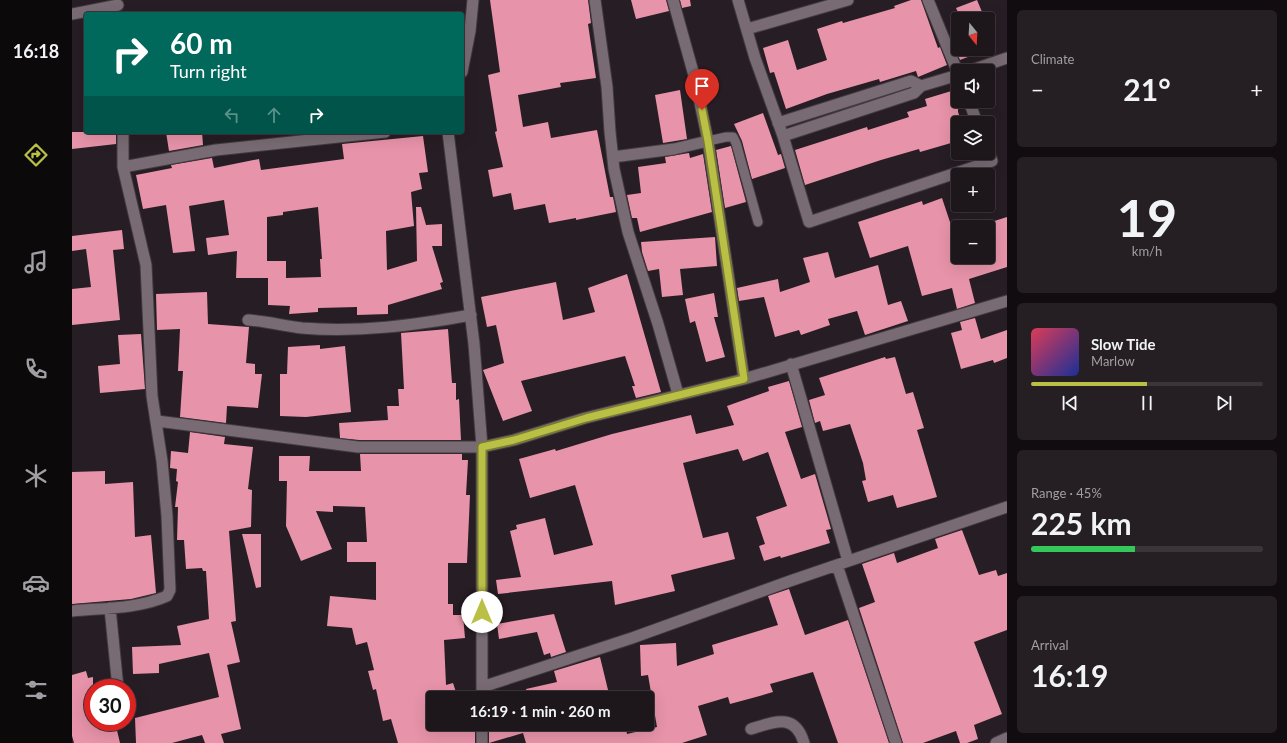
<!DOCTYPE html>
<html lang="en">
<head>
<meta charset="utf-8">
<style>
  body { margin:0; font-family:Lato,sans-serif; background:#251f24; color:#f1f3f6; height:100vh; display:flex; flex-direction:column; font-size:15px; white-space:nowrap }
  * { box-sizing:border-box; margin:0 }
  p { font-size:13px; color:#a09fa3 }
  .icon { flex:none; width:22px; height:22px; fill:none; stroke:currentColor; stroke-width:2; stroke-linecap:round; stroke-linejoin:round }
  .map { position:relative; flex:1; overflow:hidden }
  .sheet { display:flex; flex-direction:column; gap:10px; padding:10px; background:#100c0f; width:280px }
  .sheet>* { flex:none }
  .banner { position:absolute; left:12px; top:12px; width:380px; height:122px; border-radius:4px; box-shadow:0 4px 16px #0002,0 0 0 1px #3b353a; background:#00695c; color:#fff; overflow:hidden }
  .needle { width:26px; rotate:162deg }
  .buttons { position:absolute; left:879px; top:12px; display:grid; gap:8px }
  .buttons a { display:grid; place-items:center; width:44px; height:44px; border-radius:4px; background:#1d161b; box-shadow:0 4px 16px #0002,0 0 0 1px #3b353a; font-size:20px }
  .speed { position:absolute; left:12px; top:679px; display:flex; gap:8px; font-size:20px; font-weight:700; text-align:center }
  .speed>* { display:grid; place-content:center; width:52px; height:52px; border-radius:50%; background:#1d161b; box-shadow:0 4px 16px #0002,0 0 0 1px #3b353a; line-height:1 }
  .speed .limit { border:6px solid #d22; background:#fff; color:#111 }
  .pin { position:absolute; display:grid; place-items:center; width:34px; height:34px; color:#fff; margin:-41px -17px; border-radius:50% 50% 50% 0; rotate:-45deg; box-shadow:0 0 4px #0007 }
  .pin .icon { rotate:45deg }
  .me { position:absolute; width:44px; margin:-22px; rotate:0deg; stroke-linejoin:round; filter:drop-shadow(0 0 3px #0008) }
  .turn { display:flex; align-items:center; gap:14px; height:84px; padding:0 20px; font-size:18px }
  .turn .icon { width:52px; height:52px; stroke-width:2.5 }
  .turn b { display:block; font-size:28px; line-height:34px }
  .lanes { display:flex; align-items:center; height:38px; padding:0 20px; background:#0003; justify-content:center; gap:20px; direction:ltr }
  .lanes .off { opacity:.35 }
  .big { font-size:30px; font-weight:700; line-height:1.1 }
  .sheet .widget { flex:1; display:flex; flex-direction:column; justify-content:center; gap:6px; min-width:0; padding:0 14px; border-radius:6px; background:#251f24 }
  .sheet .dial { align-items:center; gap:0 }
  .dial b { font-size:52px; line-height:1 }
  .song { display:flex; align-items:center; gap:12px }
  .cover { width:48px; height:48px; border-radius:6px; background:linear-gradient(135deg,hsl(350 70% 55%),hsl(230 70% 35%)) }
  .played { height:4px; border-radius:2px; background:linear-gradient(90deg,#bac045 50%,#3b353a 50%) }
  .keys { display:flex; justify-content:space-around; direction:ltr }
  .heat { display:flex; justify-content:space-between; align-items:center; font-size:22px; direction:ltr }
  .charge { height:6px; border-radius:3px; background:linear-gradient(90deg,#34c759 45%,#3b353a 0) }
  .trip { position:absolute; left:354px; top:691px; width:228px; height:40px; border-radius:4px; background:#1d161b; box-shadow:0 4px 16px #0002,0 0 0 1px #3b353a; font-weight:700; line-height:40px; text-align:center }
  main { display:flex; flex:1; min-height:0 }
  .tab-bar { display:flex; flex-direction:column; width:72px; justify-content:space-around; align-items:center; background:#0c090b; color:#a09fa3 }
  .tab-bar .icon { width:28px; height:28px }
  .tab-bar .selected { color:#bac045 }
  .tab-bar b { font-size:18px; color:#f1f3f6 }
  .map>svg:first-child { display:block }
  .building { fill:#e793a9; fill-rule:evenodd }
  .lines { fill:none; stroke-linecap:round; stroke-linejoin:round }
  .service-casing { stroke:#433a40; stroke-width:11 }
  .minor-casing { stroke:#433a40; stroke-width:13 }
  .service { stroke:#786b74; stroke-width:9 }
  .minor { stroke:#786b74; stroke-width:11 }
  .route-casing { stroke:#797d2d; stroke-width:10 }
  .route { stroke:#bac045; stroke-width:7 }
</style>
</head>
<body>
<main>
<nav class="tab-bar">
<b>16:18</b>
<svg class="icon selected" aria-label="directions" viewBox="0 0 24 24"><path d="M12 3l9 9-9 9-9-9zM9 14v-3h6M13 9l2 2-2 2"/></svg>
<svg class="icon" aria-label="music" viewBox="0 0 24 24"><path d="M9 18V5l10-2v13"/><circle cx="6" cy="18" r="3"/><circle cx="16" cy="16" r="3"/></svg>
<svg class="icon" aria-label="phone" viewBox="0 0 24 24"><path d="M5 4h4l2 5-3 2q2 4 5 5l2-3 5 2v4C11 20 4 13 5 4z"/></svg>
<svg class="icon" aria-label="climate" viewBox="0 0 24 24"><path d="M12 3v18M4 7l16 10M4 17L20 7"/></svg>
<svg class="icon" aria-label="car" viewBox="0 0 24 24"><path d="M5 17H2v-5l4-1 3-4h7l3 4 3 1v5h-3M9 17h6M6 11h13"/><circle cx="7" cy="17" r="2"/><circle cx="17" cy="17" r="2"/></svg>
<svg class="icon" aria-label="filters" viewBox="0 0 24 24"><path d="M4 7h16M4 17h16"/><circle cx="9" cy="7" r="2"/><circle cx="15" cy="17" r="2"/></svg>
</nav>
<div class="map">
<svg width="935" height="743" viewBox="0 0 935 743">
  <rect width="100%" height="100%" fill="#271d24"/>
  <path class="building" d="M418,0H516L519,23L516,24L524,78L488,83L489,87L446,95L451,127L476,122L479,138L525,130L538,197H541L544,212L504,220V218L477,223L473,204L442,210L439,193L421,197L416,170L431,167L423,132L425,131L416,75L428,72Z
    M559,0H594L597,11L564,19Z
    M608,0H618L619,6L610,8Z
    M839,0H849L866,48L868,47L875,65L846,77L844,71L808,82L807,79L755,94L714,109L702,72L698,73L691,48L716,40L725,70L755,60L745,29L770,21L771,23L823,8L822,6Z
    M905,0L913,19H889L884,8Z
    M886,40V49L914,50L888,60L881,42Z
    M886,89V112L890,123H886V141L848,152L847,149L809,160L733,185L723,150L795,127L796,130L837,117L835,112L855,106L853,99Z
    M608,90L615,139L591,143L583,95Z
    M691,113L706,155L709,154L713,168L680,179L670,141L662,124Z
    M0,132H44V144L0,149Z
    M94,132H130L131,145L97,151Z
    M351,136L356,172L347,173L350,189L339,192L342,226L314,231L315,270L345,261L344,207H349L354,225L370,224V246H360L371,282L368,283L370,289L316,305V314L285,315V307L246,308V312L217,314L218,306L196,305V278H164L165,251L136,255L134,238L157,235L152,200L117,206L123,251L101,253L94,205L71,209L64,175L100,168L99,165L140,158L142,168L187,159L189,170L272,159L270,144ZM246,207L250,259H248L249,277L214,278V261H195V217L211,215V212Z
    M659,146L674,202L653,208L644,150Z
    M617,153L618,158L631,154L640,212L568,232L565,218H560L555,195L569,193L566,167L594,163L593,157Z
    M870,198L882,234L886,233V257H916V223L935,217V267L897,279L903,303L885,309L880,288L850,296L836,246L798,258L786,222L850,201L851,205Z
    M50,230L52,249L41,250L48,320L0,325V289L19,287L14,249L0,251V236Z
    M643,237L645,266L608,269L611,295L590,297L587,269L576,271L570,252L569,242Z
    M756,252L763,278L806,265L816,305L829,301L836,321L793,335L785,311L756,319L758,325L729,335L727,330L703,337L692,297L667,301L665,288L706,279L708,292L738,282L731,258Z
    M555,274L589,392L564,398L560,386H563L553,356L449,381L460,411L431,421L411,370L432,363L424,325L415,327L409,297L484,282L491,320L523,312L516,288Z
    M135,292L136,324L177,327L174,363L183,364V374H190L186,408L155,406L154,423L108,417L111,371H106L108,329L85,330L84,294Z
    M642,293L646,317H642L653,357L634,362L623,321L618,323L613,299Z
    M903,318L909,339L935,330V358L922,363L921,360L889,369L879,333L890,330L888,322Z
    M376,329L380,383H384V400L387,399L389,440H287L268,438L267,423L316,420L315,406H327L326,389H332L329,333Z
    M69,334L73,389L28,393L26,366L48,364L46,335Z
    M248,345V349L273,346L279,412L234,417L208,416V374H215L216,347Z
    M813,357L814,359L823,357L834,394L841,392L852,428L845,430L865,497L825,508L821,495L796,502L790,481L794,480L791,463L778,424L751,431L748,421L743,423L737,400L753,395L747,378Z
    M717,381L730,427L713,432L729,479L743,474L759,529L754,530L758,543L709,558L708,556L692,561L687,546L693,544L684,517L715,506L696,452L671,461L666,449L611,463L631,538L656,532L663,559L599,575L603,591L543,605L540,581L426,594L424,580L449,577L438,531L445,529L444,525L473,518L482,555L521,545L503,485L458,498L447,459L483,449L484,451L540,434L619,415L624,434L662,425L655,406L697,391L696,387Z
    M118,432L153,437L152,444L181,447L176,489L180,490L179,527L157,531L164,621L159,622L168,662L155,665L169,729L149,734L152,743H133L130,735L100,743H64L63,718L147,697L137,653L87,664V673L61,674L60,647L109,645L105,626L137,619L134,571H131L130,568L114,569L112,540H105L106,507H103L106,482L104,481L105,469L98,468L99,451L116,453Z
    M288,454H390V460H396L394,495H398L395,563H376V604H381V615H391L393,638L372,640L374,685L381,683L386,698H361V724H396L398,731L403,730V743H326L319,719L311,721L304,689L301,690L296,671L302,670L295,642L284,645L280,628L255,626L258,596L304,600V562H275V542H295L293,507L261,506V512L244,511L260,549L229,561L214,526L215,481H207V456H238L237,471H289Z
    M33,471V484L61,482L63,537L79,535L84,593L59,599L0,604V472Z
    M890,530L907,575L924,570L926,576L935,573V630L902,642L930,714L902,725L906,739L895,743H888L884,731L851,743H831L787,608L803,602L790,564L822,553L825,563L866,548L863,539Z
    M170,534H189V587L184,588Z
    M717,589L733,635L776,620L817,743H766L741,672L698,684L701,692L684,697L658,704L656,697L626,706L635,735L610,743H454L451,733L417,743V725L422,724H553L555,734L585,727L576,675L569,676L568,645L604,643L605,666L642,654L640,645L706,625L696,596Z
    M482,614L494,652L479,657L478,653L472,655L465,632L427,639L425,624Z
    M528,657L537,694L522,698H456L454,689L485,682L482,671Z
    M14,671L16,678L21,677V722H43L48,743H2L0,736V675Z"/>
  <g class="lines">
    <g class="service-casing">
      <path id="service" d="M636,141L654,137H661L664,143L686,222"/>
    </g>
    <g class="minor-casing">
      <path id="minor" d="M523,0L535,87L538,132L542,169L556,232L586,324L606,394
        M601,0L623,79L636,141L672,379
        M666,0L683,58L711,136L737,222L920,161L916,151
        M856,0L886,73
        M0,14L46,5
        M675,29L776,0
        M897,71L935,58
        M390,72L398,31L401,0
        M897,101L905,123
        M706,123L839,81L849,86
        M376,132L402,344L410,447V687
        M711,136L842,93L849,86L886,75
        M541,157L602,149L636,141
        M51,167L144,150L313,132
        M176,320C194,321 212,326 230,328C287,333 343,325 399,315
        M719,364L776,561
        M85,421L286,447H410L442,440L513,418L672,379L935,301
        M765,565L824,743
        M38,608L46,688
        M0,611C31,608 66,609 95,596L98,590L95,516L90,461L80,396L74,265L51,167V132
        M410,698V687L560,638L718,581L935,507
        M410,724V743
        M679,729C702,722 723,712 732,743
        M924,743L935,738"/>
    </g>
    <use href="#service" class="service"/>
    <use href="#minor" class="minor"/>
  </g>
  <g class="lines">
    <g class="route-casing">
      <path id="route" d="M410,612V447L442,440L514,418L672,379L636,141L630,110"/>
    </g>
    <use href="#route" class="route"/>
  </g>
</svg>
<div class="buttons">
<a><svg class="needle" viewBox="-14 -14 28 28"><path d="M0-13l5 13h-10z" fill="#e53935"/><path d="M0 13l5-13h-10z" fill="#a09fa3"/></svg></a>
<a><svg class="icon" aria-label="sound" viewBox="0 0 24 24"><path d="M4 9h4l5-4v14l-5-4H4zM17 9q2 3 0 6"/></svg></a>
<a><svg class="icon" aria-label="layers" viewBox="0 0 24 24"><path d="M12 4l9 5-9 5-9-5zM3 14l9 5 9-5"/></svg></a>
<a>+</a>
<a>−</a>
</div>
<div class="speed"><div class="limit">30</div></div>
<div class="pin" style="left:630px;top:110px;background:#d93025"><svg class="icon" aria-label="arrive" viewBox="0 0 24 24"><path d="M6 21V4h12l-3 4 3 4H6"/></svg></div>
<svg class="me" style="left:410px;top:612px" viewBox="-20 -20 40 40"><circle r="19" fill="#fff"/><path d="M0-13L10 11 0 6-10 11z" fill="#bac045"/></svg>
<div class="trip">16:19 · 1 min · 260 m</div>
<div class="banner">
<div class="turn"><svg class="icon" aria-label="right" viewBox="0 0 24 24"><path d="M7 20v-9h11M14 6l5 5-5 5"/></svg><div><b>60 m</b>Turn right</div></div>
<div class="lanes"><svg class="icon off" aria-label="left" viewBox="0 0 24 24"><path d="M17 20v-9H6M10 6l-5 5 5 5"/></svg><svg class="icon off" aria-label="ahead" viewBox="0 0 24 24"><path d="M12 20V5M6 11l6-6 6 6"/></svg><svg class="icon" aria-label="right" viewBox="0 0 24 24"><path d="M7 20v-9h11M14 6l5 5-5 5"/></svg></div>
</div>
</div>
<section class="sheet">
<div class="widget"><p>Climate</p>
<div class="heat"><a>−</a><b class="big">21°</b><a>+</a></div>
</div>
<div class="widget dial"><b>19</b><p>km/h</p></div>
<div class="widget">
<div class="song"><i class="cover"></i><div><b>Slow Tide</b><p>Marlow</p></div></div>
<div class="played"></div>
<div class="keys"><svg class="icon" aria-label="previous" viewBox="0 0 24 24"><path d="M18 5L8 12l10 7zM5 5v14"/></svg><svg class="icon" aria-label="pause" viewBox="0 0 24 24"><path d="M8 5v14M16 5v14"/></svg><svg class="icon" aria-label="next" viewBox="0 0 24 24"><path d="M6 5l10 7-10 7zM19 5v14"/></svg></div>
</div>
<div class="widget"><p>Range · 45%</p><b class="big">225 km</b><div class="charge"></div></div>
<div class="widget"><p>Arrival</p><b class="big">16:19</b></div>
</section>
</main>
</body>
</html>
